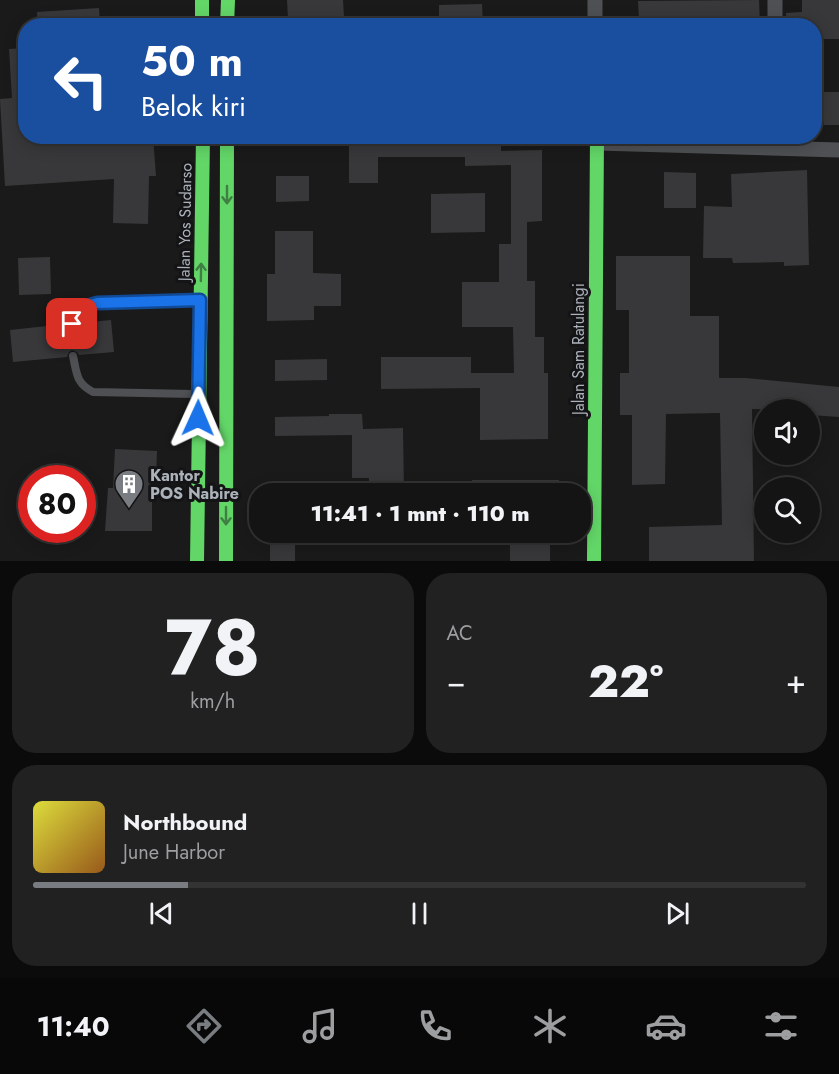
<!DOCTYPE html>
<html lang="id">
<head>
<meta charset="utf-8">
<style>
  body { margin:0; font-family:Jost,sans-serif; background:#212122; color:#f1f3f6; height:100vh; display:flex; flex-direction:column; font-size:22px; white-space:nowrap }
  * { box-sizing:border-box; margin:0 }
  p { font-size:20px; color:#9d9ea0 }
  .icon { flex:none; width:33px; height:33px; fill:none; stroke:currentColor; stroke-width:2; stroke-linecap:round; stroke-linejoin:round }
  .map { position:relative; height:561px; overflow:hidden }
  .sheet { display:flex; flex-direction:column; gap:12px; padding:12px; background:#0b0b0b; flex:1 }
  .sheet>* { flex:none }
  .top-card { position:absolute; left:18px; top:18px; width:804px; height:126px; border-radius:24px; box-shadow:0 3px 15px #0003,0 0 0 2px #333334; background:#1a4fa0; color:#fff; overflow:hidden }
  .tools { position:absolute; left:754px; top:399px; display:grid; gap:12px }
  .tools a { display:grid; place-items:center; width:66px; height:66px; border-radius:50%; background:#141414; box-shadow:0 3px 15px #0003,0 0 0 2px #333334; font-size:30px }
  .speed { position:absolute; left:18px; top:465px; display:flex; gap:12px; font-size:30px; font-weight:700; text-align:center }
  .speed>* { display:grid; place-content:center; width:78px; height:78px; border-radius:50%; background:#141414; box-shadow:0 3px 15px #0003,0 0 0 2px #333334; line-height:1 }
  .speed .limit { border:9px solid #d22; background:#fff; color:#111 }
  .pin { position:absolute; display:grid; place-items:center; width:51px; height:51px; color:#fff; margin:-26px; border-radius:12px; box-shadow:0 3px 9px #0006 }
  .me { position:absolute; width:66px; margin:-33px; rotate:1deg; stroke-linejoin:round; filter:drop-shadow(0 0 4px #0008) }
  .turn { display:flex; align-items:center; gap:21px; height:126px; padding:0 24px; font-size:27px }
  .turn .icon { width:78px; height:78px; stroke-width:2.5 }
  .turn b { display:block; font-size:42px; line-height:51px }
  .big { font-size:45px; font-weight:800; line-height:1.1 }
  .sheet .tile { flex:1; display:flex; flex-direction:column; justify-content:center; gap:9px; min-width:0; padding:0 21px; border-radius:24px; background:#212122 }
  .sheet .dial { align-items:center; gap:0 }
  .dial b { font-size:78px; line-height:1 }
  .song { display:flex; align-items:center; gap:18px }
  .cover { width:72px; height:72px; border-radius:9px; background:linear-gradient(135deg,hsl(60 70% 55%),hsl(30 70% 35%)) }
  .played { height:6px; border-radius:3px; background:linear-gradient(90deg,#797d82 20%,#333334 20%) }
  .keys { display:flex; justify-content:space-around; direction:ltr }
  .heat { display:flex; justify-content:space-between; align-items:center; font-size:33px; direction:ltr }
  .sheet .tiles { flex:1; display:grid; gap:12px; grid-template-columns:1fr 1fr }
  .tile:last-child { grid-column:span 2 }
  .trip { position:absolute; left:249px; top:483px; width:342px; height:60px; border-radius:24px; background:#141414; box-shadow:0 3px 15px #0003,0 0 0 2px #333334; font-weight:800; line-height:60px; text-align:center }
  .tabs { display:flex; height:96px; justify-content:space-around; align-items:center; background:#080808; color:#9d9ea0 }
  .tabs .icon { width:42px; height:42px }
  .tabs .active { color:#797d82 }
  .tabs b { font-size:27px; color:#f1f3f6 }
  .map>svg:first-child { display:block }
  .building { fill:#38383a }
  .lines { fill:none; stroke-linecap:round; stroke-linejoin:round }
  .lane { stroke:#4e5053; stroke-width:8 }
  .street { stroke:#4e5053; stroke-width:15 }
  .fast { stroke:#63d668; stroke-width:14 }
  .oneway { stroke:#3f7f43 }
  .route-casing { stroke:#114b97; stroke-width:15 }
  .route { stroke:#1a73e8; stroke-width:10 }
  .labels { text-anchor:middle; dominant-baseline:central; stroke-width:6; stroke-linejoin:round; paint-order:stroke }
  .street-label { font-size:16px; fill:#acb2ba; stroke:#141416 }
  .poi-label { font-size:16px; font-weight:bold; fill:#acb2ba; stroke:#141416; text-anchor:start }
</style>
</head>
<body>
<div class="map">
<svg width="839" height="561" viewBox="0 0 839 561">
  <rect width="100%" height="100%" fill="#1a1a1a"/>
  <path class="building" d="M287,0H343L344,17L288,19Z
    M759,0L760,26H710V19L639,21L638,1Z
    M802,0H839V39H814V26H787L786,13L802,12Z
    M482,4L483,26H439V5Z
    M99,8L100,26H38L37,12Z
    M26,48V136H153L156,176H149L148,224L113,223L114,179L5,186L0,99L12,98L9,49Z
    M823,92H839V125H824Z
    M349,136H501V151L542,150V221L527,222V281H535V337H544V373H548V439L480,440V388L381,389V357H471V373H514L513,327H462V282H499V244H511V165L465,166V157H378V183H349Z
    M807,170L809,265L784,266V262L733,263L732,258H703L704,206L732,207L731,174Z
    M664,172L696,173V208H664Z
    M276,176H309V201L276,202Z
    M485,193V232L431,233V194Z
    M275,231H313V273L341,274V306H314V320L267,321V274H275Z
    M616,256H690V316H719V378H746L839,387V417L810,415V410L752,409L754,561H649V527L722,525L720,413L666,414L665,484L632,485V415H620V373H629V310H616Z
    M50,257L51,294L19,295L18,258Z
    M111,320L114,352L79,355L77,352L72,350L69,352L67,357L13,362L10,330L66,324L68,329L72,330L80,323Z
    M327,359V380L275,381V360Z
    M329,414H362L363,429L403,428L404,494H369V478H352V435L275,436V417L329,416Z
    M115,449L157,451L156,479H152V531H105L108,488H113Z
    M472,480H559V494H472Z
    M270,535H295V561H270Z
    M550,539V561H510V540Z"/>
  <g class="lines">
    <path class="lane" d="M72,324C79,312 84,306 97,302L196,300
      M73,356C77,374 76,383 93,392L193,394"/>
    <path class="street" d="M595,0V26
      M775,26V0
      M597,143L839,150"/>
    <path class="fast" d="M202,0V26
      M227,26L228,0
      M197,561L203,136
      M226,561L227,136
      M594,561L597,136"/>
  </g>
  <defs><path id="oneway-shaft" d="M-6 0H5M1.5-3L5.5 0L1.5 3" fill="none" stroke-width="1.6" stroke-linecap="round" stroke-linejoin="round" transform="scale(1.5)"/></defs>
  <g class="oneway">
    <use href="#oneway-shaft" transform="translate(227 195) rotate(90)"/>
    <use href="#oneway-shaft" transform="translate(201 272) rotate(-89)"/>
    <use href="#oneway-shaft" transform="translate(226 516) rotate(90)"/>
  </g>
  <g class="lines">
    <g class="route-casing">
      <path id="route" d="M72,324C79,312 84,306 97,303L200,300L198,418"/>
    </g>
    <use href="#route" class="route"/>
  </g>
  <defs>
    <g id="building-pin" transform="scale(1.5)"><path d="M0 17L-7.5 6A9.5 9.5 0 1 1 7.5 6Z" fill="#797d82" stroke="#141416"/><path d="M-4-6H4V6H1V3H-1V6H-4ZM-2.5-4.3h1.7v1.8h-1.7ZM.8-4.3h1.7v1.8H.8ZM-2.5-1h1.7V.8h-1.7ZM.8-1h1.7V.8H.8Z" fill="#fff"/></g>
  </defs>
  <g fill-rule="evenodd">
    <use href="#building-pin" x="129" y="484"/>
  </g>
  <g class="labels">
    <g class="street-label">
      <text transform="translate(185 222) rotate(-89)">Jalan Yos Sudarso</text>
      <text transform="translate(578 349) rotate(-90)">Jalan Sam Ratulangi</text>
    </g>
    <g class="poi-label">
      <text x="150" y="475">Kantor<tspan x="150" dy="18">POS Nabire</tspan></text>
    </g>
  </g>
</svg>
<div class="tools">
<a><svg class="icon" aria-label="sound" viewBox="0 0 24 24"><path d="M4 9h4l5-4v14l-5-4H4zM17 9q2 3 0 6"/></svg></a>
<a><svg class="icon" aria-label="search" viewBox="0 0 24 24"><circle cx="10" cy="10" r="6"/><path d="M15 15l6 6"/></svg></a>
</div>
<div class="speed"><div class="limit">80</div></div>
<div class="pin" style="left:72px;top:324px;background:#d93025"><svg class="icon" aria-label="arrive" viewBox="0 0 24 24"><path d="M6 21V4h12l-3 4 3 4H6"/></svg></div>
<svg class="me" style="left:198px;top:418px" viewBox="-20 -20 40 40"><path d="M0-17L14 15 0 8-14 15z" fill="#1a73e8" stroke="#fff" stroke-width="4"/></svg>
<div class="trip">11:41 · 1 mnt · 110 m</div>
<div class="top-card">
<div class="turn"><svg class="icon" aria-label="left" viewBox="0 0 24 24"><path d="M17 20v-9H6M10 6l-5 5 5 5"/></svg><div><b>50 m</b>Belok kiri</div></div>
</div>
</div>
<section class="sheet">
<div class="tiles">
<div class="tile dial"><b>78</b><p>km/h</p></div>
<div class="tile"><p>AC</p>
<div class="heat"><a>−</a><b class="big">22°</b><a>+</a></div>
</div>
<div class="tile">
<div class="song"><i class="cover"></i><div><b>Northbound</b><p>June Harbor</p></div></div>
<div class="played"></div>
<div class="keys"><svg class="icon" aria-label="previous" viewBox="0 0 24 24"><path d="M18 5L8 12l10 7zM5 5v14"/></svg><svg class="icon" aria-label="pause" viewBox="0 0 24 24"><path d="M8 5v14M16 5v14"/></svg><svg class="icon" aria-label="next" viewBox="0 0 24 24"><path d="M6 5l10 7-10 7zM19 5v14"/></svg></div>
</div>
</div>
</section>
<nav class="tabs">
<b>11:40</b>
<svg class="icon active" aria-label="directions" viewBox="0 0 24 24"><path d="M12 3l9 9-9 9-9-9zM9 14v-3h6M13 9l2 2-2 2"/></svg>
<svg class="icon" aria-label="music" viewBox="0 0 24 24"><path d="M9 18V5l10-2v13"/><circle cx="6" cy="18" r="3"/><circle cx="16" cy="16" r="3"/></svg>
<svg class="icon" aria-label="phone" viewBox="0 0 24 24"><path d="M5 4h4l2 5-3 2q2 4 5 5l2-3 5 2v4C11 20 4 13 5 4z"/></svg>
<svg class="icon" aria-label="climate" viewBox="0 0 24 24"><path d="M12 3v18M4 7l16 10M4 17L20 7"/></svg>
<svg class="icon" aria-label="car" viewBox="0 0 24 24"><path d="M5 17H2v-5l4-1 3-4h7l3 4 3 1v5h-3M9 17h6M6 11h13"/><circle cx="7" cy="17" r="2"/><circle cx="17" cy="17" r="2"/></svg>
<svg class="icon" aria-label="filters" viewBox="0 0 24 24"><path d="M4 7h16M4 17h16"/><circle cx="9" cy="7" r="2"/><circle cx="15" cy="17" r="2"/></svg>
</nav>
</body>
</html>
